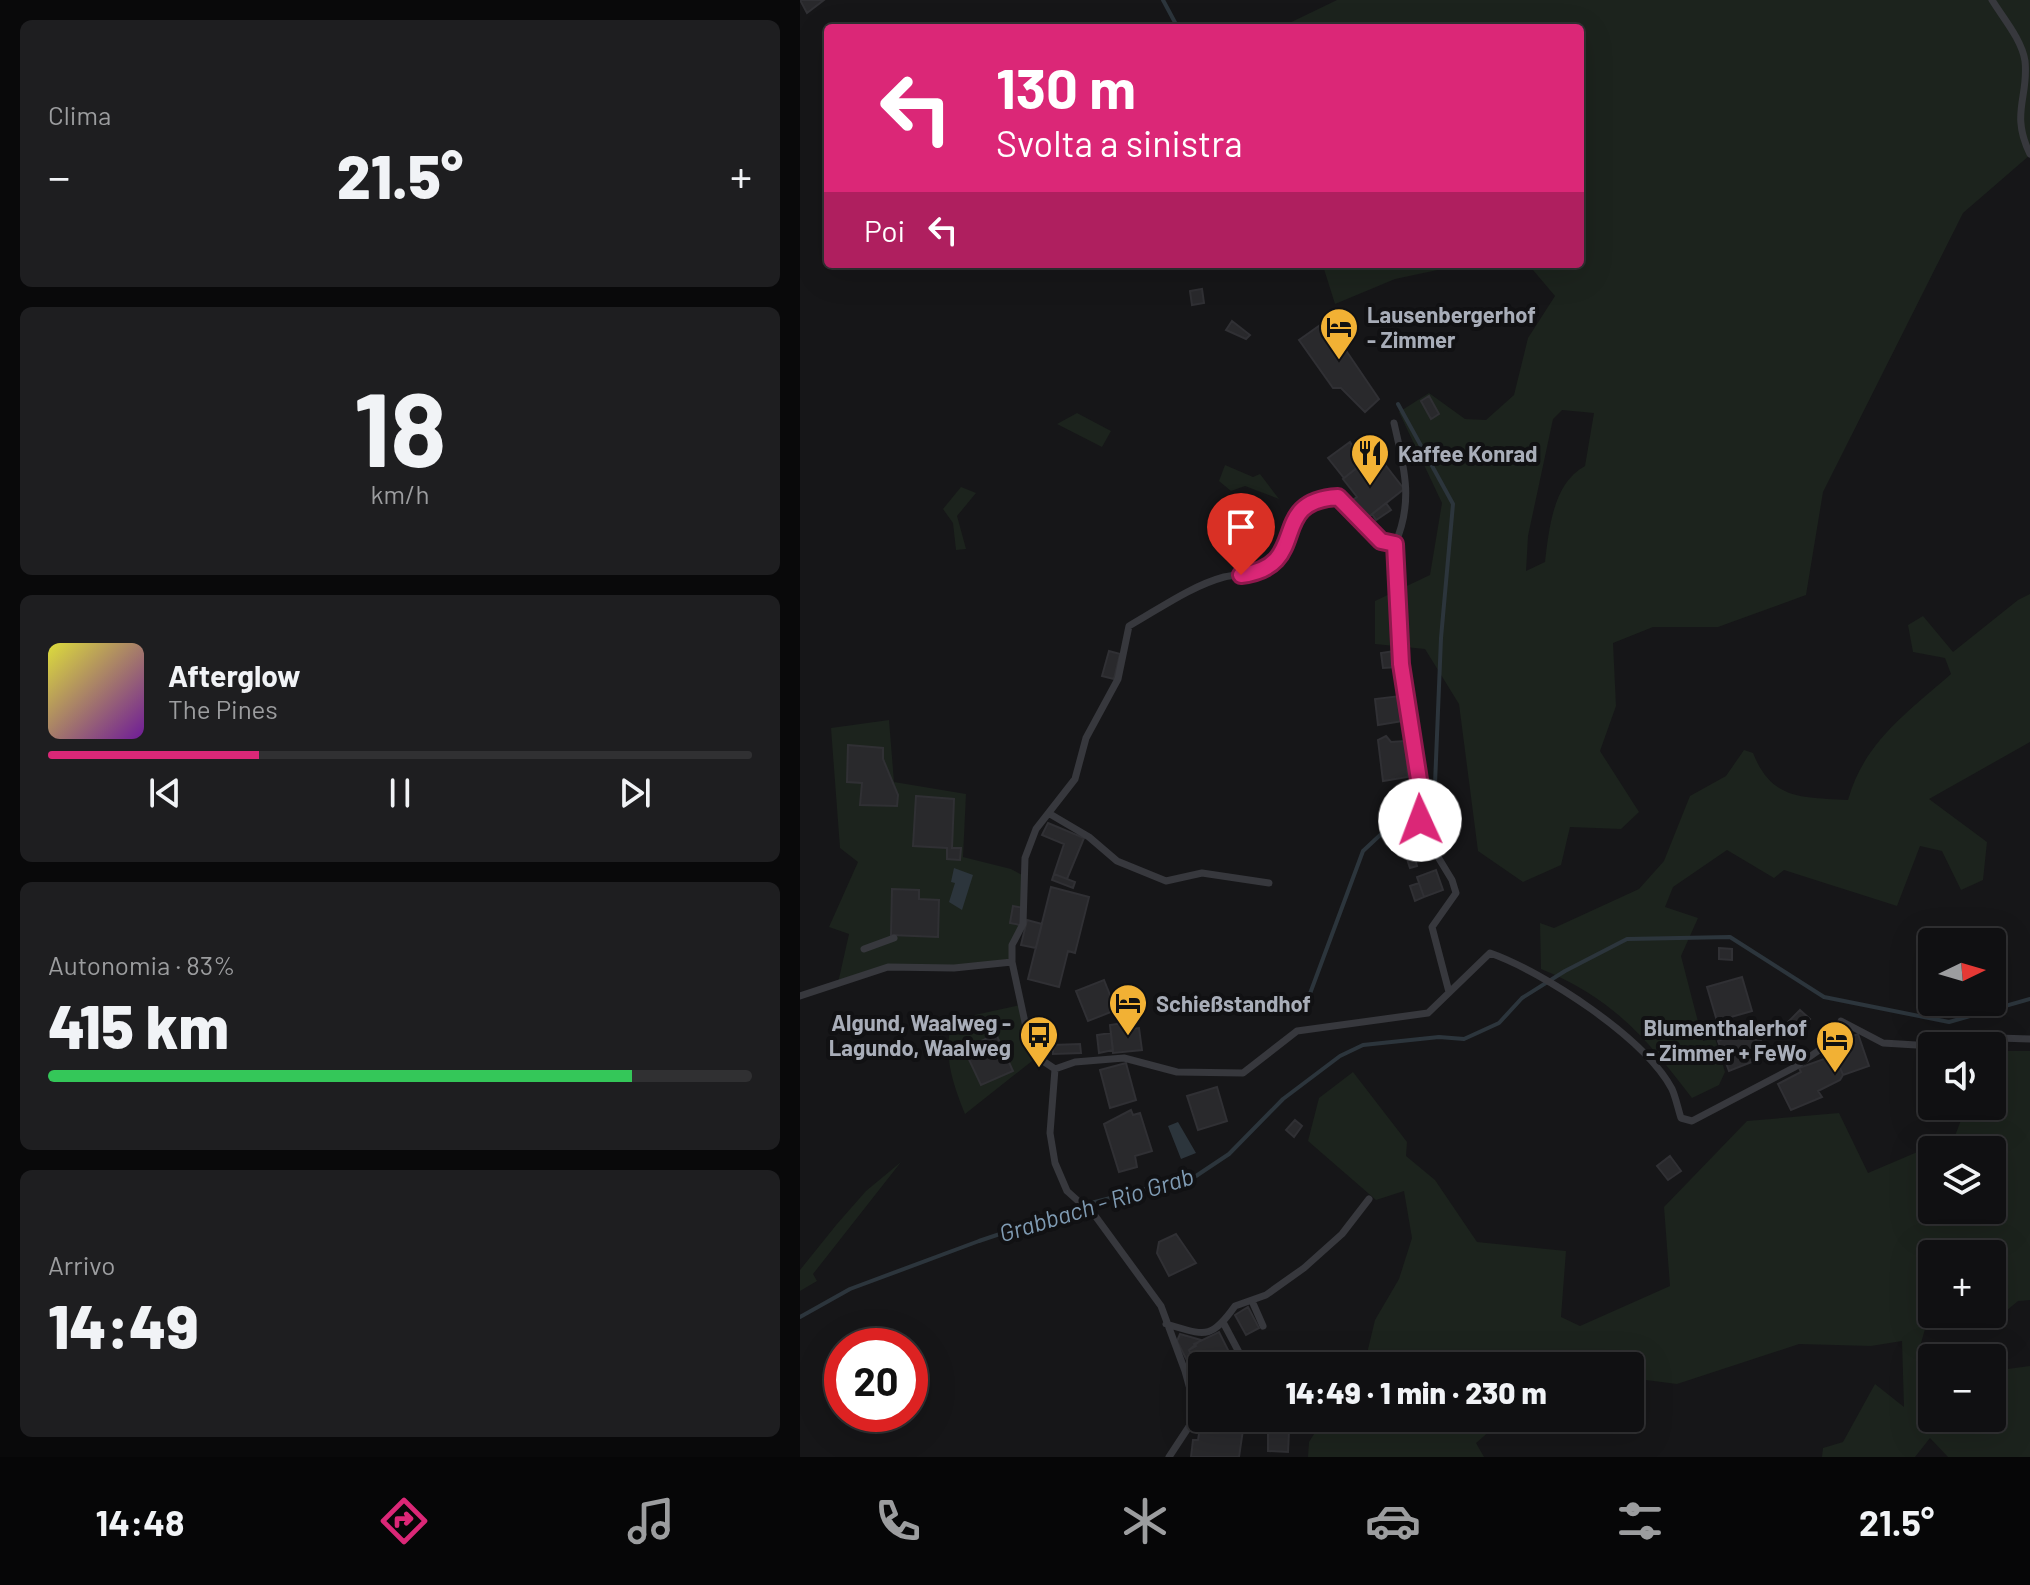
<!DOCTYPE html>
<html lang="it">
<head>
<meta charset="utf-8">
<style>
  body { margin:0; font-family:Barlow,sans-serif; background:#1e1e20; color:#f1f3f6; height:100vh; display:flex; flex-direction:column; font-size:30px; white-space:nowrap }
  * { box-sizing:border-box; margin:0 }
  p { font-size:26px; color:#9c9d9f }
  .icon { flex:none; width:44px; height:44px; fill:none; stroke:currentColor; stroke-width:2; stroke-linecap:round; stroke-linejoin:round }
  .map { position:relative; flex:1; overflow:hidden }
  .side { display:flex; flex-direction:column; gap:20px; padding:20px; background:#09090a; width:800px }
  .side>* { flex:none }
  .banner { position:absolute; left:24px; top:24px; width:760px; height:244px; border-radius:8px; box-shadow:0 8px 32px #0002,0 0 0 2px #303032; background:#db2777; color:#fff; overflow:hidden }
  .needle { width:52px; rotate:85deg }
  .fabs { position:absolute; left:1118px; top:928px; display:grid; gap:16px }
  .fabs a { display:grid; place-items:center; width:88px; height:88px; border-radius:8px; background:#101012; box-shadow:0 8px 32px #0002,0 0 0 2px #303032; font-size:40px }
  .speed { position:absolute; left:24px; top:1328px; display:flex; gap:16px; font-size:40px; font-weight:700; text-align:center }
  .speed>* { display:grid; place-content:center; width:104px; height:104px; border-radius:50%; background:#101012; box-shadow:0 8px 32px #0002,0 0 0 2px #303032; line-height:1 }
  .speed .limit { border:12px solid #d22; background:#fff; color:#111 }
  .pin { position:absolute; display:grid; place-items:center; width:68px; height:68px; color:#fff; margin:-82px -34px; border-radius:50% 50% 50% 0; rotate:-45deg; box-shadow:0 0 8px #0007 }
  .pin .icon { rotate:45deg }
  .me { position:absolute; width:88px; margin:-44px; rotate:358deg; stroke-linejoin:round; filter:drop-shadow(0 0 6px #0008) }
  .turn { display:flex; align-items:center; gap:28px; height:168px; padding:0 40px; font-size:36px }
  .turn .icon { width:104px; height:104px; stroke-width:2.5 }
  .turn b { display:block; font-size:56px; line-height:68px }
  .then { display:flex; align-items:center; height:76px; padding:0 40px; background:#0003; gap:16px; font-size:30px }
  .big { font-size:60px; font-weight:800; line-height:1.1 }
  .side .tile { flex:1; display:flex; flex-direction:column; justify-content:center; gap:12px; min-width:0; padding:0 28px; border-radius:12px; background:#1e1e20 }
  .side .dial { align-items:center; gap:0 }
  .dial b { font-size:104px; line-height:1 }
  .song { display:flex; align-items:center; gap:24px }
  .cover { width:96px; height:96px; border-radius:12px; background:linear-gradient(135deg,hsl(60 70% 55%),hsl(280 70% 35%)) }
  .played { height:8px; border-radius:4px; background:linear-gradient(90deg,#db2777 30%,#303032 30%) }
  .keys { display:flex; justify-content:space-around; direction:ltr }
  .heat { display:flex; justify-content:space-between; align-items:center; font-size:44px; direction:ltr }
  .charge { height:12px; border-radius:6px; background:linear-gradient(90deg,#34c759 83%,#303032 0) }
  .trip { position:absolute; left:388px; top:1352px; width:456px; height:80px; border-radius:8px; background:#101012; box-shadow:0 8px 32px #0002,0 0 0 2px #303032; font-weight:800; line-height:80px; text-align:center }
  .dock { display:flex; height:128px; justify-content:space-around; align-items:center; background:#060607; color:#9c9d9f }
  .dock .icon { width:56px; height:56px }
  .dock .current { color:#db2777 }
  .dock b { font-size:36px; color:#f1f3f6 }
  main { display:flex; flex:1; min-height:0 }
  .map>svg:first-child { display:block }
  .green { fill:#1c231d; fill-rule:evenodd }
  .water { fill:#2c353c }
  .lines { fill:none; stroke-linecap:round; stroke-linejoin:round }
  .stream { stroke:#2c353c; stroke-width:4 }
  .building { fill:#29292c; stroke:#303034; stroke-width:2 }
  .lane { stroke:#37383d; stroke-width:7 }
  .route-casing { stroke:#8e194d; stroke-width:20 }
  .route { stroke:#db2777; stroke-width:14 }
  .labels { text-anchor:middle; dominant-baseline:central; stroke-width:8; stroke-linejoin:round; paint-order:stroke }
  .poi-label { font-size:22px; font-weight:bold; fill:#a8adb8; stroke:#111113; text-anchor:start }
  .water-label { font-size:24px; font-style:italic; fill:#7f9bb3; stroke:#111113 }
</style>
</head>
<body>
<main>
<section class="side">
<div class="tile"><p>Clima</p>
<div class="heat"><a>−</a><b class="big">21.5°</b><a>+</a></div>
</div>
<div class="tile dial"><b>18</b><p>km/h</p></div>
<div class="tile">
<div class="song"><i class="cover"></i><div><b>Afterglow</b><p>The Pines</p></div></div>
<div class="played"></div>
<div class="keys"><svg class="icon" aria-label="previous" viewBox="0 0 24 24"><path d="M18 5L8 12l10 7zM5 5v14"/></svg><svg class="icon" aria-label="pause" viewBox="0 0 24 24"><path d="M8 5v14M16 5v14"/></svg><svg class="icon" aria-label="next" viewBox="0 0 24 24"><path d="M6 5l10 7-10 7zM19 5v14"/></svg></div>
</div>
<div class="tile"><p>Autonomia · 83%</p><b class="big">415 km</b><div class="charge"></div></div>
<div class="tile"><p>Arrivo</p><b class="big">14:49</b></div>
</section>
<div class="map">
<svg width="1230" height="1457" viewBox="0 0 1230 1457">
  <rect width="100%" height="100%" fill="#161618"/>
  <path class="green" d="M537,0H1230V155L1163,213L1023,492L1006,595L918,627H853L813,643L816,706L800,751L839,812L821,829L770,827L761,865L723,882L678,851L659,704L625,649L575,644V601L630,575L642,503L599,412L629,393L665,419L686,420L714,395L728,338L755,296L733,270V264H780V28H479ZM762,410L794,413L785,466C753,483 749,529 745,562L726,571L728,536L753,419Z
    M535,264H666L595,279L535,304L524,269Z
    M277,413L311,431L302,447L257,424Z
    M425,465L453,477L460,474L479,499L445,486L431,491L419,481Z
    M161,487L176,493L157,516L166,549L156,550L153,523L143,509Z
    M1230,594V742L1129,799L1187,842L1183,880L1161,890L1142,851L1120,846L1097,906L984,870L974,878L927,850L873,887L865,907L898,918L881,956L903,1041L915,1038L925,1072L919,1085L892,1098C846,1038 814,999 741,969L740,923L754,928L839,889L864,861L890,796L926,776L944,750L953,753C972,801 1003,797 1048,800C1064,742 1108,712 1151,674L1145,658L1113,652L1108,625L1123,616L1153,652L1218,600Z
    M89,720L94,782L166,794L163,857L211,869L224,876L223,924L212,945V962L154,968L88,967L38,983L49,934L29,927L58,862L40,848L31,728Z
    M220,1005L237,1057L165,1114C152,1081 143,1056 152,1020Z
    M1192,1051H1230V1300L1218,1301L1200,1316L1160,1315L1125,1329L1117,1357L1126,1423L1151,1424L1154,1418H1192V1371L1230,1366V1457H1148L1130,1438L1115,1457H1022L1023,1448L1043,1442L1075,1384L1104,1407L1102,1341L1071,1346L999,1344L877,1384L830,1378V1366H786L752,1355L742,1366H564L575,1320L599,1279L612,1238L604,1191L576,1200L508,1141L519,1098L553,1072L607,1142L606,1156L635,1180L677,1242L766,1251L761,1317L780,1326L870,1286L864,1207L947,1121L1039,1113L1068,1173L1155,1136L1161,1120L1116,1099L1132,1076V1106H1192ZM1132,1150H1192V1210H1132ZM1132,1254H1192V1314H1132Z
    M101,1162L13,1274L17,1281L0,1291V1270L37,1224L66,1191Z
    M539,1418H705L676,1443L684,1457H508L509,1442L521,1423Z"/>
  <path class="water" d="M154,868L173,875L162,910L149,902L155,883L151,882Z
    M378,1122L396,1153L381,1159L368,1126Z"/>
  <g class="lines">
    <path class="stream" d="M363,0L378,28
      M505,1007L563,851L635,784L641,638L653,504L598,404
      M0,1317L50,1289L179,1241L291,1203L396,1176L429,1154L483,1099L540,1056L563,1045L639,1037L664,1039L699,1023L722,998L765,971L827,939L930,937L1024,997L1149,1022L1230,999"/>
  </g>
  <path class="building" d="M0,0H24L7,13Z
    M402,289L404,303L392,305L390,291Z
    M432,321L450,335L446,339L426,330Z
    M526,321L579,399L565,412L541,388H533L499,340Z
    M629,396L639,414L631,419L621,401Z
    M550,442L564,462L544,478L528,458Z
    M576,453L604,489L566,519L551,501L557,497L543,479Z
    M586,503L591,510L576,520L572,514Z
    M309,651L320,654L314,679L302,676Z
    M595,651L597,667L583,668L581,653Z
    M600,696L603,721L578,725L575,699Z
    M586,736L591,742L605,741L608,777L583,781L578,740Z
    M48,745L83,748V759L98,795L97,806L60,805L62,783L47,782Z
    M116,796L154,799L152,848H161L160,860L147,859V848L113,846Z
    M248,823L284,838L267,879L254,874L264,844L242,835Z
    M614,854L617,866L610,868L606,856Z
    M636,870L643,890L624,897L617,877Z
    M254,874L275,882L273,888L252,880Z
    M619,883L624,897L615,901L610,886Z
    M251,887L289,897L275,953L268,951L259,987L228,979Z
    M92,889L119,890V899L139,900L138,937L91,935Z
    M213,906L223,908L220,925L210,923Z
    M227,920L242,924L236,948L221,945Z
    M919,948L932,949V960L919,959Z
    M942,977L952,1011L917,1021L907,987Z
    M304,980L316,1010L288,1021L276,991Z
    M1000,1010L1010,1019L997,1032L987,1023Z
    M330,1022L331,1029L339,1028L342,1050L313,1053L310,1025Z
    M955,1026L967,1056L929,1071L918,1041Z
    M311,1033L313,1050L299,1053L297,1035Z
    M196,1034L213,1071L181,1085L164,1049Z
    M1058,1034L1069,1066L1043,1075L1035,1055L1030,1058L1026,1046Z
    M280,1044L281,1053L253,1054V1045Z
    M1035,1055L1043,1075L1040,1080L1018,1091L1022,1097L991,1110L978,1084L1001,1072L999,1068Z
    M326,1063L336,1100L310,1108L300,1070Z
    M417,1087L427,1121L398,1130L387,1096Z
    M331,1110L333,1115L340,1113L352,1151L335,1156L337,1167L319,1172L304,1124Z
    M495,1120L502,1126L494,1137L486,1130Z
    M870,1156L881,1171L868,1180L857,1166Z
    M376,1234L396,1263L369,1276L357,1253L359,1242Z
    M448,1307L459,1328L446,1335L435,1315Z
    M419,1332L436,1366H402V1378L389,1350L396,1346L394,1344Z
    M380,1334L401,1340L389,1350L402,1378L400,1386L377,1341Z
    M402,1416L439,1418V1423H444L439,1457H391L393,1440H398Z
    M468,1430L489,1431L488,1452L468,1451Z"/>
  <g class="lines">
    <path class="lane" d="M1192,0C1203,18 1222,40 1225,61C1229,97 1210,113 1230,154
      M595,544L601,664L622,799L621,829L652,880L656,893L632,927L649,992
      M250,814L289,837L317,861L366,881L402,873L469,883
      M64,949L94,938
      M0,996L88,967L154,968L212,962
      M1141,1046L1166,1037L1230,1039
      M255,1069L275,1062L324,1058L377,1072L443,1073L497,1031L628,1013L690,953C744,972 845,1038 872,1089C876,1098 878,1109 881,1118L892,1121L995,1067L1035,1039L1041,1021L1083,1043L1133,1046
      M255,1069L237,1057L229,1041L212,962V945L223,924L225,858L236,829L275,779L286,738L318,679L329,626C359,609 391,586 424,577C439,573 459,577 472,567C503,542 476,500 538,497L581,541L595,544C614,501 604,467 594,423
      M255,1069L250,1133L255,1163L267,1191L296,1217L361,1306L385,1371L395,1407L392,1422L369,1457
      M452,1301L463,1326
      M366,1324C405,1335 410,1341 435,1306L466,1295L504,1268L542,1234L569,1199
      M424,1324L442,1358"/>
  </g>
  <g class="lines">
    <g class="route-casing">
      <path id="route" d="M441,575C513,566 465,501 538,497L581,541L595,544L601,664L622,799L620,820"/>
    </g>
    <use href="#route" class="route"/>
  </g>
  <defs>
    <g id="hotel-pin" transform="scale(2)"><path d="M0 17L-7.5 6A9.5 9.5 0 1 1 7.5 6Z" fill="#f2b134" stroke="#111113"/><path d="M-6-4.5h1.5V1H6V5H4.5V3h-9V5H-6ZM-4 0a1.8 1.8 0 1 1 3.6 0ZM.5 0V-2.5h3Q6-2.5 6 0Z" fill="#111"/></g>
    <g id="restaurant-pin" transform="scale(2)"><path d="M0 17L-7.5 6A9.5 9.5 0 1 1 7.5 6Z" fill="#f2b134" stroke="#111113"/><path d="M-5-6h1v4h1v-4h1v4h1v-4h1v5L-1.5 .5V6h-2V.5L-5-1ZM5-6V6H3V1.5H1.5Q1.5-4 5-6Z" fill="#111"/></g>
    <g id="bus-pin" transform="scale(2)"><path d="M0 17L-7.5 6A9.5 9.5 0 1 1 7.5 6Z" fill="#f2b134" stroke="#111113"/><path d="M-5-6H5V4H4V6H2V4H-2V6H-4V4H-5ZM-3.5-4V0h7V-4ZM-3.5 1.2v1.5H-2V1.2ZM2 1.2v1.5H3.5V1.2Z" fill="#111"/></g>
  </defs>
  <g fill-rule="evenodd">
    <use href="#hotel-pin" x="539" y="327"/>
    <use href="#restaurant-pin" x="570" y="453"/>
    <use href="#hotel-pin" x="328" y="1003"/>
    <use href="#bus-pin" x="239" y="1035"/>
    <use href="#hotel-pin" x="1035" y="1040"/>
  </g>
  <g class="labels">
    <g class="poi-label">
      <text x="567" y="314">Lausenbergerhof<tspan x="567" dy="25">- Zimmer</tspan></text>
      <text x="598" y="453">Kaffee Konrad</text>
      <text x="356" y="1003">Schießstandhof</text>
      <text x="211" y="1022" text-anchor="end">Algund, Waalweg -<tspan x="211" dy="25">Lagundo, Waalweg</tspan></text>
      <text x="1007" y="1027" text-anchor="end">Blumenthalerhof<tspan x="1007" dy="25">- Zimmer + FeWo</tspan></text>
    </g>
    <g class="water-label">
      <text transform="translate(296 1204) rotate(-17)">Grabbach - Rio Grab</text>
    </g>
  </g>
</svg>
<div class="fabs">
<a><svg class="needle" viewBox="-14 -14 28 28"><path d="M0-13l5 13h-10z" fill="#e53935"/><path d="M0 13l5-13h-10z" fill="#9c9d9f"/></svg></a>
<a><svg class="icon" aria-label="sound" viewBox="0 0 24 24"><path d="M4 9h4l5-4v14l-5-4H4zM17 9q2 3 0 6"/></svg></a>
<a><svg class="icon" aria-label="layers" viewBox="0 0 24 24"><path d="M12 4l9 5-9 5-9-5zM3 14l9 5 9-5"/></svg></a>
<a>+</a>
<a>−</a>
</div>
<div class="speed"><div class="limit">20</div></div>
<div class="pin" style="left:441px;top:575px;background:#d93025"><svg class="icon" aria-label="arrive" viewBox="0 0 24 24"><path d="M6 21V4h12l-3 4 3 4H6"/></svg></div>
<svg class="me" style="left:620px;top:820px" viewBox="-20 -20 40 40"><circle r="19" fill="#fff"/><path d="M0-13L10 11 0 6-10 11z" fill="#db2777"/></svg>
<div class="trip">14:49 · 1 min · 230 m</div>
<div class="banner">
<div class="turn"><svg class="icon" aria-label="left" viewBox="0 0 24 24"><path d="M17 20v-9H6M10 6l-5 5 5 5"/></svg><div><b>130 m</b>Svolta a sinistra</div></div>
<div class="then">Poi<svg class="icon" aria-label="left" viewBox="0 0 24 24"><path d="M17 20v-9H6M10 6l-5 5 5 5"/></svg></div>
</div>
</div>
</main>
<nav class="dock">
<b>14:48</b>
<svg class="icon current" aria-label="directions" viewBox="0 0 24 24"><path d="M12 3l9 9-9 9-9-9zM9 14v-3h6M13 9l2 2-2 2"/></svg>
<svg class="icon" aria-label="music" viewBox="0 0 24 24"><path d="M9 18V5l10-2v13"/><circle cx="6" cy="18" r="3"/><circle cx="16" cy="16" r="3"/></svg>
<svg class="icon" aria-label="phone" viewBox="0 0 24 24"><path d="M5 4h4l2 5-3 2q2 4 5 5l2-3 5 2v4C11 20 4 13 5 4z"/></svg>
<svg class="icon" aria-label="climate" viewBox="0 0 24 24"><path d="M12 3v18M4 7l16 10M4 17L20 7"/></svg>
<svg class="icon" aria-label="car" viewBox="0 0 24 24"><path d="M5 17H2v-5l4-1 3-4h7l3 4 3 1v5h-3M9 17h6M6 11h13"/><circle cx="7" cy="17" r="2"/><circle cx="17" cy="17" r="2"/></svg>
<svg class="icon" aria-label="filters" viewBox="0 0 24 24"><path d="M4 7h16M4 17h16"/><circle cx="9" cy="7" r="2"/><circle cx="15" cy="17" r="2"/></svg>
<b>21.5°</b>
</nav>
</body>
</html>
